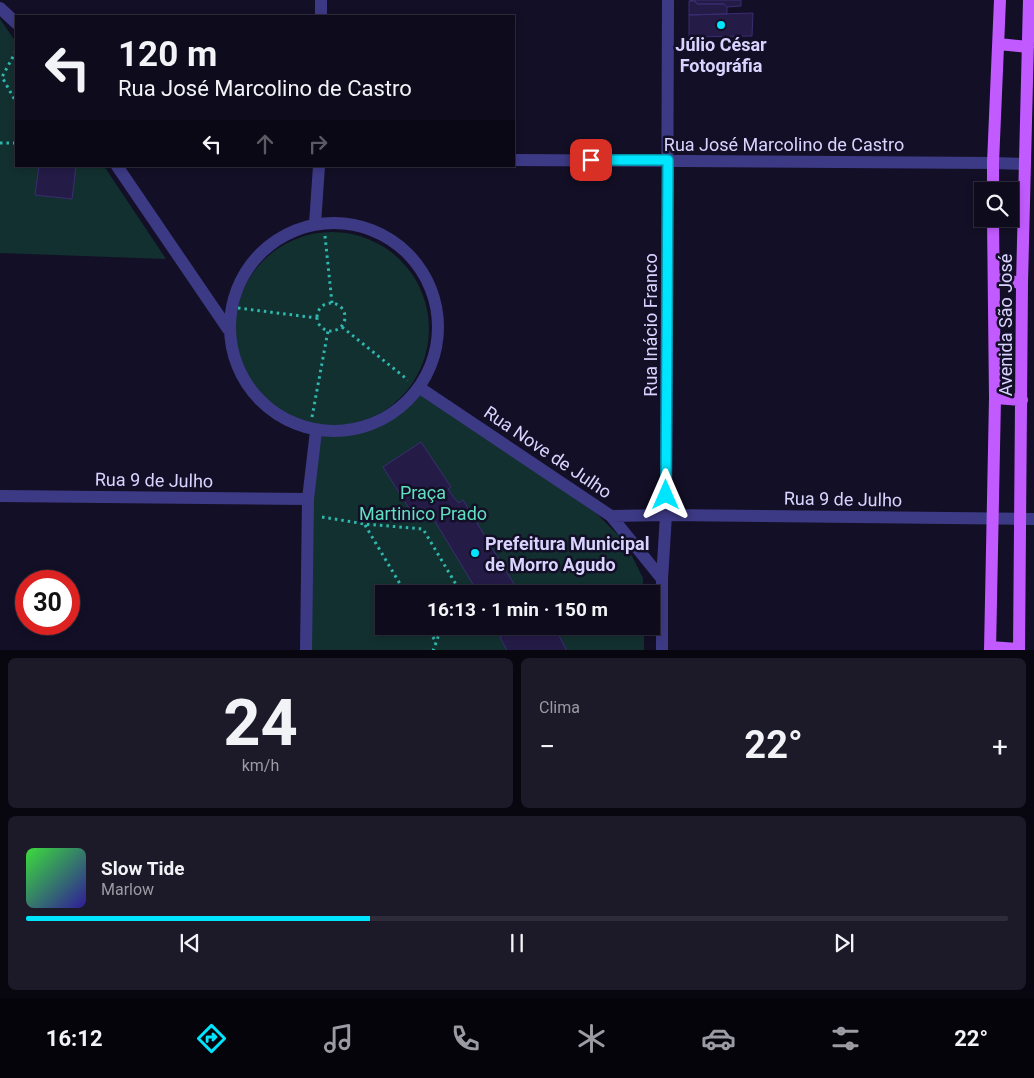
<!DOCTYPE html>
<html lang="pt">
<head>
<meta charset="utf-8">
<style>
  body { margin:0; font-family:Roboto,sans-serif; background:#1c1929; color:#f1f3f6; height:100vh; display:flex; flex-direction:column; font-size:19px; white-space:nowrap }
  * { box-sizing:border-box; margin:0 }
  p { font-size:16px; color:#9b9ba3 }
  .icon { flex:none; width:28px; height:28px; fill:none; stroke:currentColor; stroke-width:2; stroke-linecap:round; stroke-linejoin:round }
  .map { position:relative; height:650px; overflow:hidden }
  .side { display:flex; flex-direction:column; gap:8px; padding:8px; background:#08060f; flex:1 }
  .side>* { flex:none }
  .banner { position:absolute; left:15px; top:15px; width:500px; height:152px; border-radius:0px; box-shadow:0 2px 8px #0003,0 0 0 1px #2e2b3b; background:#0e0b1c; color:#f1f3f6; overflow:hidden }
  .tools { position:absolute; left:974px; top:182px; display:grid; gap:10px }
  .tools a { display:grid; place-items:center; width:45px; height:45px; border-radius:0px; background:#0e0b1c; box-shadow:0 2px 8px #0003,0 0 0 1px #2e2b3b; font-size:25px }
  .speed { position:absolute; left:15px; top:570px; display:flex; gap:10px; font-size:25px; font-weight:700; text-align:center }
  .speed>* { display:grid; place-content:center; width:65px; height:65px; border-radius:50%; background:#0e0b1c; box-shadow:0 2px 8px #0003,0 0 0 1px #2e2b3b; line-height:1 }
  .speed .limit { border:8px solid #d22; background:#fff; color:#111 }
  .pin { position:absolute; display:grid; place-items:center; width:42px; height:42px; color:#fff; margin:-21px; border-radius:10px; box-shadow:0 2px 8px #0006 }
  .me { position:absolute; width:55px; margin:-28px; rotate:0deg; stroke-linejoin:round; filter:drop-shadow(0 0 4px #0008) }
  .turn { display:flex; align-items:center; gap:18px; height:105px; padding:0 20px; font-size:22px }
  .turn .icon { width:65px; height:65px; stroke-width:2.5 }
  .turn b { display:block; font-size:35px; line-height:42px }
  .lanes { display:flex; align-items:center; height:48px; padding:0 20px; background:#0003; justify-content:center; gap:25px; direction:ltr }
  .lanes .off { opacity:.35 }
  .big { font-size:38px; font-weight:700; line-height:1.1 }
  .side .widget { flex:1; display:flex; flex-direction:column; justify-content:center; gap:8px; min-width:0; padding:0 18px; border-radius:8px; background:#1c1929 }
  .side .dial { align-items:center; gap:0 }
  .dial b { font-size:65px; line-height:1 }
  .song { display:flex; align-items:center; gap:15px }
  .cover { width:60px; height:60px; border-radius:8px; background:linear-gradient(135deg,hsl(120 70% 55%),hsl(250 70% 35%)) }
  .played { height:5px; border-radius:2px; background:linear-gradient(90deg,#00e5ff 35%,#2e2b3b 35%) }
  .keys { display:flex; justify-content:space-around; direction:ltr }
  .heat { display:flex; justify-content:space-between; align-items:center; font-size:28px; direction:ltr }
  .side .tiles { flex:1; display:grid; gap:8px; grid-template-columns:1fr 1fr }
  .widget:last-child { grid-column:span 2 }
  .trip { position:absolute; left:375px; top:585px; width:285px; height:50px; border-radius:0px; background:#0e0b1c; box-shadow:0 2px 8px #0003,0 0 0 1px #2e2b3b; font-weight:700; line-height:50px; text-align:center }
  .menu { display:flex; height:80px; justify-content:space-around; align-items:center; background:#06040b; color:#9b9ba3 }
  .menu .icon { width:35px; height:35px }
  .menu .current { color:#00e5ff }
  .menu b { font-size:22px; color:#f1f3f6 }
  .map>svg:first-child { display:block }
  .green { fill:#12302f }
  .building { fill:#241b47; stroke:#3b2d73 }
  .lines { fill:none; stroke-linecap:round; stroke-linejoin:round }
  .path { stroke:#2fb8b0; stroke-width:3; stroke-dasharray:2.5 4; stroke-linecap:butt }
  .minor { stroke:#3d3a85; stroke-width:12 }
  .primary { stroke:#c25bff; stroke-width:12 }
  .route-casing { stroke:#0095a6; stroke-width:12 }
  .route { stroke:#00e5ff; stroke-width:9 }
  .poi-dot { fill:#00e5ff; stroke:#130f26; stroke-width:2 }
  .labels { text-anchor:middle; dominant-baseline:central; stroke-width:5; stroke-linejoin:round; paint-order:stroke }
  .poi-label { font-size:18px; font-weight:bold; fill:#d9d4ff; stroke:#130f26 }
  .street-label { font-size:18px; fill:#d9d4ff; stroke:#130f26 }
  .park-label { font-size:18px; fill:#5fe0c0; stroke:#130f26 }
</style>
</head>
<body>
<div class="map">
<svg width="1034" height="651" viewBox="0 0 1034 651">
  <rect width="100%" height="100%" fill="#130f26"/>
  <path class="green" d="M0,19L16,42V166H104L166,259L0,253Z
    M235 329a97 97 0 1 1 194 0a97 97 0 1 1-194 0Z
    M420,390L597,514L625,542L643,578V594H384V626H644V650L307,651L313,487L317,433L353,432L389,418Z"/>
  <path class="building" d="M689,0H741V6L727,7L724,4H697L695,1Z
    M689,1H695L697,4H724L727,7V14L689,15Z
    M753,13L752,36L689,37V15Z
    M39,166H76L72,199L35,195Z
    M421,442L451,487L448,489L454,498L459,503L463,500L520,594H479L430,513L421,507L412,513L383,467Z
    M519,626H554L567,651H507L500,637Z"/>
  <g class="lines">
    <path class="path" d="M16,51L2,77L16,102
      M0,143H16
      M325,236L332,303
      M317 317a14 14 0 1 1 28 0a14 14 0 1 1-28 0Z
      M238,308L317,318
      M342,327L408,380
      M312,417L328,331
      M322,517L365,524L423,529L457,586L454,594
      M365,525L406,594
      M426,626L436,642
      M433,651L442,626"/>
    <path class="minor" d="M0,8L16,23
      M321,16V0
      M514,160L993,163L1024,164
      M117,166L228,329
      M230 327a104 104 0 1 1 208 0a104 104 0 1 1-208 0Z
      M315,224L319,166
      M420,388L611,516L666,515L1034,519
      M0,496L308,499
      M611,516L662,579
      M306,651L308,499L316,431
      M662,651V579L666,515L668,0"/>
    <path class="primary" d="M999,44L1028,47
      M993,191V163L1000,0
      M994,279L1022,283
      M995,398L1022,400
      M990,647L1019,649
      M990,651L995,398L993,219
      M1019,651L1022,283L1029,0"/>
  </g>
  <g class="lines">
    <g class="route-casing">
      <path id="route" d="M591,160H668L666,495"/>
    </g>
    <use href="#route" class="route"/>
  </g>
  <g class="poi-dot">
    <circle cx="721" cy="25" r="5"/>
    <circle cx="475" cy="553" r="5"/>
  </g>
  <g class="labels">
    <g class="poi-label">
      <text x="721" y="44">Júlio César<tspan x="721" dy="21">Fotográfia</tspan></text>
      <text x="485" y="543" text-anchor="start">Prefeitura Municipal<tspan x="485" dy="21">de Morro Agudo</tspan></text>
    </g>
    <g class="street-label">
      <text x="784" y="144">Rua José Marcolino de Castro</text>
      <text transform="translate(650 325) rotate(-90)">Rua Inácio Franco</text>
      <text transform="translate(1005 325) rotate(-90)">Avenida São José</text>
      <text transform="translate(548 452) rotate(34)">Rua Nove de Julho</text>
      <text transform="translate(154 480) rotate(1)">Rua 9 de Julho</text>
      <text transform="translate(843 499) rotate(1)">Rua 9 de Julho</text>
    </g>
    <g class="park-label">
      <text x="423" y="492">Praça<tspan x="423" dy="21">Martinico Prado</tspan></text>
    </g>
  </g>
</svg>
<div class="tools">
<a><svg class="icon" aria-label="search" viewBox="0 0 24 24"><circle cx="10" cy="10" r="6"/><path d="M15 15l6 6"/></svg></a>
</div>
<div class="speed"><div class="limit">30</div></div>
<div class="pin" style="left:591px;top:160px;background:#d93025"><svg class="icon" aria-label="arrive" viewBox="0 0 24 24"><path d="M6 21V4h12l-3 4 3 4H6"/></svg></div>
<svg class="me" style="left:666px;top:495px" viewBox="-20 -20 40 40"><path d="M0-17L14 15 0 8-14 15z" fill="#00e5ff" stroke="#fff" stroke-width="4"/></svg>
<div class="trip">16:13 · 1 min · 150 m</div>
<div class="banner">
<div class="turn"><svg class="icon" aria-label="left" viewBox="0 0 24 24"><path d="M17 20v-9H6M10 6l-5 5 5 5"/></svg><div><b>120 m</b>Rua José Marcolino de Castro</div></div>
<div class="lanes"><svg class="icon" aria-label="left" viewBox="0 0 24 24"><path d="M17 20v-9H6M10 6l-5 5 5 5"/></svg><svg class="icon off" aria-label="ahead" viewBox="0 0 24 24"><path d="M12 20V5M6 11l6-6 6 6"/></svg><svg class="icon off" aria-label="right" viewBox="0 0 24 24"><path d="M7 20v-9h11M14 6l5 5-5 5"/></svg></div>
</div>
</div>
<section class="side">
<div class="tiles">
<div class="widget dial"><b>24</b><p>km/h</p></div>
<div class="widget"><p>Clima</p>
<div class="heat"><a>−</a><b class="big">22°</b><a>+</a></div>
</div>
<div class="widget">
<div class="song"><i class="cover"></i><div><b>Slow Tide</b><p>Marlow</p></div></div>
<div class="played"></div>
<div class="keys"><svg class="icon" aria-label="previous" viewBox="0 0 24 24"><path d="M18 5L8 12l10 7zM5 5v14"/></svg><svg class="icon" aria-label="pause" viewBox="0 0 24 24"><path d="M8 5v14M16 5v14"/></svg><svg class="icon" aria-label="next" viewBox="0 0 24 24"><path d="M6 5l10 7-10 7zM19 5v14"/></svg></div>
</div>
</div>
</section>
<nav class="menu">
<b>16:12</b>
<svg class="icon current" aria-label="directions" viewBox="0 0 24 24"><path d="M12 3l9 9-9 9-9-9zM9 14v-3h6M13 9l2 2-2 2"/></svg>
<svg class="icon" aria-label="music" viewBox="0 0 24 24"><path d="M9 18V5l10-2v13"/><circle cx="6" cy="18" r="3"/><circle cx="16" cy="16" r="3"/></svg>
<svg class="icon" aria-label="phone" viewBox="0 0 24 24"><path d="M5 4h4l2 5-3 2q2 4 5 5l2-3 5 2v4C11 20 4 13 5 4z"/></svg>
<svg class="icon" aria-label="climate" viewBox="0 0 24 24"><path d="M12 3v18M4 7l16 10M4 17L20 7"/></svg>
<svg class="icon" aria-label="car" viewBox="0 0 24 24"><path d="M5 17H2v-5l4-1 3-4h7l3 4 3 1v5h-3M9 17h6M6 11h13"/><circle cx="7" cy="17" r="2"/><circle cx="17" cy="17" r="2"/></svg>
<svg class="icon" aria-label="filters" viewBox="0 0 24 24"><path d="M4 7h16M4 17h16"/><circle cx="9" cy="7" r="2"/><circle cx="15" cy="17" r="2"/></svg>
<b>22°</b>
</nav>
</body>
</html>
